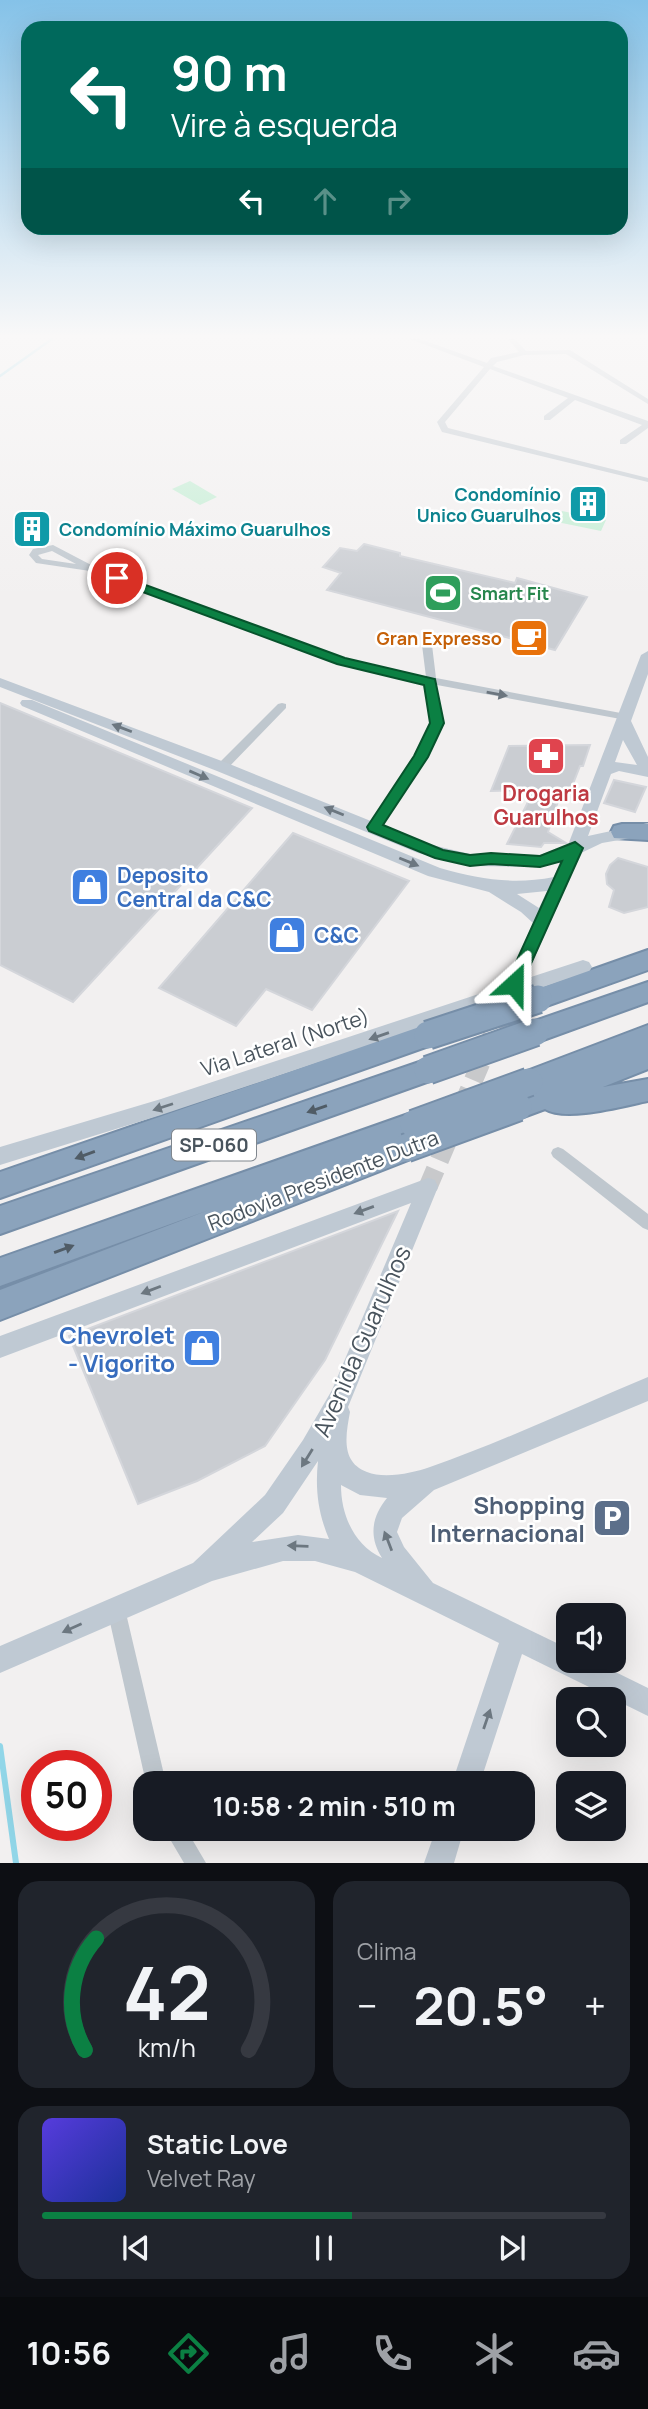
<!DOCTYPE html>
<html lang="pt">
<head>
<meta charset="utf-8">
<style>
  body { margin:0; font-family:Manrope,sans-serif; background:#20242c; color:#f1f3f6; height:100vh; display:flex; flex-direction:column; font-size:26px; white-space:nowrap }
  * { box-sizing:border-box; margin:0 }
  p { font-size:23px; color:#9ea1a6 }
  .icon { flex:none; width:38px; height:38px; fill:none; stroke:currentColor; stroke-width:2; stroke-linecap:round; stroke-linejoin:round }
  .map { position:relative; height:1863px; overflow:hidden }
  .sheet { display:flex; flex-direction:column; gap:18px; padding:18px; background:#0d0f14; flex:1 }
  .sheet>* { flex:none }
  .top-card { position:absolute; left:21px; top:21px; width:607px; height:214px; border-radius:21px; box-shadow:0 7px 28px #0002; background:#00695c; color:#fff; overflow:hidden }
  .controls { position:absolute; left:556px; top:1603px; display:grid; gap:14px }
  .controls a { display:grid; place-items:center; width:70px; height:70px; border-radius:14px; background:#171b24; box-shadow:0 7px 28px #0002; font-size:35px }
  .speed { position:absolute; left:21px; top:1750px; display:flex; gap:14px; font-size:35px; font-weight:700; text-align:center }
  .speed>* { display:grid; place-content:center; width:91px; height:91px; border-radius:50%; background:#171b24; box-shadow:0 7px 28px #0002; line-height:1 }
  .speed .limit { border:10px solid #d22; background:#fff; color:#111 }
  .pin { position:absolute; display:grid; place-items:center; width:60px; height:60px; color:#fff; margin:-30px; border:4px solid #fff; border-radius:50%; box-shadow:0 2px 7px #0007 }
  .me { position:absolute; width:77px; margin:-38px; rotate:24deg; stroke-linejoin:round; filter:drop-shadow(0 0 5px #0008) }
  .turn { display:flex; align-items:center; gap:24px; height:147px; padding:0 35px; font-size:32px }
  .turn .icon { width:91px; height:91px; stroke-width:2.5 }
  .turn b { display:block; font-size:49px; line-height:60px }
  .lanes { display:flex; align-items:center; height:66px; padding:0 35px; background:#0003; justify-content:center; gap:35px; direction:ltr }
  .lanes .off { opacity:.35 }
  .big { font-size:52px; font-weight:700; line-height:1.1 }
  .sheet .widget { flex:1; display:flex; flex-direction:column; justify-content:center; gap:10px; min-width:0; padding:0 24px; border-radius:21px; background:#20242c }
  .sheet .dial { align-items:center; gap:0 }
  .dial svg { height:182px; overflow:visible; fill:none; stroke:#363941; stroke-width:7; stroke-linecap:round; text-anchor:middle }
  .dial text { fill:#f1f3f6; stroke:none }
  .song { display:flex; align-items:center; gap:21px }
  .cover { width:84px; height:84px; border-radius:10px; background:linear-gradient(135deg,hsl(250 70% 55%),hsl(230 70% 35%)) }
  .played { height:7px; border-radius:4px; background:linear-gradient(90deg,#0b8043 55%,#363941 55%) }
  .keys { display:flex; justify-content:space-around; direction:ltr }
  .heat { display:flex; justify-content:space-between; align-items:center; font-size:38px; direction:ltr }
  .sheet .tiles { flex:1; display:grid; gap:18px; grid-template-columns:1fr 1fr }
  .widget:last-child { grid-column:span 2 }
  .trip { position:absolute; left:133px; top:1771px; width:402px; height:70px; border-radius:21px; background:#171b24; box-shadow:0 7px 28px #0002; font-weight:700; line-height:70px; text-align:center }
  .menu { display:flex; height:112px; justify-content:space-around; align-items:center; background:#090b0e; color:#9ea1a6 }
  .menu .icon { width:49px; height:49px }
  .menu .selected { color:#0b8043 }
  .menu b { font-size:32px; color:#f1f3f6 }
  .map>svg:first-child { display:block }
  .green { fill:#c1edd2 }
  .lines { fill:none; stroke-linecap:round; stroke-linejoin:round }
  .stream-far1 { stroke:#91d6e8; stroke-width:2.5 }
  .stream { stroke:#91d6e8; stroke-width:6 }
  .building { fill:#cacdd2; stroke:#d4d6db; stroke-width:2 }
  .secondary-tunnel { stroke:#c8c9cb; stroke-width:19; stroke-dasharray:19 10; stroke-linecap:butt }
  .highway-casing { stroke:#768ea8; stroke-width:4 }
  .street { fill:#bfc7ce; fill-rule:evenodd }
  .secondary { fill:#bfc9d3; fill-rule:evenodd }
  .highway { fill:#8ba3bc; fill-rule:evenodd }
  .highway-bridge-casing { stroke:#768ea8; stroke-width:31; stroke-linecap:butt }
  .highway-bridge { stroke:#8ba3bc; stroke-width:27 }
  .oneway { fill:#6c767f }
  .oneway2 { fill:#6c7780 }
  .oneway3 { fill:#505c66 }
  .route { fill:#0b8043; stroke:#07532c; stroke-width:2 }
  .labels { text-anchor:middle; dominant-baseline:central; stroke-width:5; stroke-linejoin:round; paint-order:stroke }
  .far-culture-label { font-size:18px; font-weight:bold; fill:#0d838f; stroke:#fff; text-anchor:end }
  .far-leisure-label { font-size:18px; font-weight:bold; fill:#27864d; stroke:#fff; text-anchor:start }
  .far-food-label { font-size:18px; font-weight:bold; fill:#c56008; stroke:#fff; text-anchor:end }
  .shield { fill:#fff; stroke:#80878e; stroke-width:2 }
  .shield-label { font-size:19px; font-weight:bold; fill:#49545d }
  .health-label { font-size:21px; font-weight:bold; fill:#be3a42; stroke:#fff }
  .shop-label { font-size:21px; font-weight:bold; fill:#366cbe; stroke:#fff; text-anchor:start }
  .street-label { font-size:21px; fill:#49545d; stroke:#fff }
  .near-shop-label { font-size:24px; font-weight:bold; fill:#366cbe; stroke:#fff; text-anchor:end }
  .near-street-label { font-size:24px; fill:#49545d; stroke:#fff }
  .near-service-label { font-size:24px; font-weight:bold; fill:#4e5e75; stroke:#fff; text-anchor:end }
</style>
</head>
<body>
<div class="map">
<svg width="648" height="1863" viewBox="0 0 648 1863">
  <rect width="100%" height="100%" fill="#f2f0f0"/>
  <path class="green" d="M190,481L217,497L200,505L172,489Z
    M562,511L606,520L601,531L557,522Z"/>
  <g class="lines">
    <path class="stream-far1" d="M0,376L52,339"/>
    <path class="stream" d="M0,1746L16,1863"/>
  </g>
  <path class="building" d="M364,544L400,553V556L515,583L517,578L587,597L555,650L327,590L341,573L323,567L340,548L357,551Z
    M0,703L252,808L73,1002L0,965Z
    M590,745L583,766H580L571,789H562L548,832L566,843H544L541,847L507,844L534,790L491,791L509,746Z
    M614,780L646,787L635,812L604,803Z
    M293,833L409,881L312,1010L266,989L236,1026L159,988Z
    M618,858L648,867V907L624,913L609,907L614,890L607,884L606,874L610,865Z
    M398,1211L325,1360L265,1446L197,1481L138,1504L69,1336Z"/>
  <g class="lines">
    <path class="secondary-tunnel" d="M428,1187L505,1006"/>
    <g class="highway-casing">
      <path id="highway" d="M622,824H648V840L614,838L611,832L614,826Z
        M648,950V970L538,1009L529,1006L525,999L529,992Z
        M648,982V1002L535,1043L526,1040L522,1032L526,1024Z
        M428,1024L437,1027L441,1035L437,1043L0,1198V1172Z
        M648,1025V1069L603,1087L648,1079V1101C623,1106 566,1122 545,1109L518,1119L508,1115L504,1107L508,1099L526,1092L519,1090L515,1082L519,1074Z
        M428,1059L438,1062L441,1070L438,1078L0,1234V1206Z
        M414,1112L424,1116L428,1124L424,1132L411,1137L416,1139L420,1148L416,1157L0,1320V1290L209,1210L0,1286V1258Z"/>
    </g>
    <path class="street" d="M410,339H420L487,363L491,358L519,352L508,339H515L526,351L570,350L648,399V404L566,354L524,355L497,362L493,366L648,421V428L626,444H620V440L642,425L575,400L550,420H544V416L568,398L490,369L445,422L448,428L648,478V482L442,432L437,422L484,367Z
      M53,545L95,567L318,650L371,666L426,677L422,645L427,642L432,645L436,678L626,714L631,717L626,720L437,685L442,723L426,757L379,830H371L369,827L416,757L432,723L427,683L369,672L312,654L90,571L36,563L29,555L33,549ZM52,551L76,564L42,559L38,555Z
      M282,703L286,704V708L226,770H218L217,767L218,764L278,704Z
      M558,1147L563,1149L648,1214V1230L643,1228L553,1157L551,1153L553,1149Z
      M116,1600L122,1603L125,1609L166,1783H146L107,1609L110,1603Z
      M164,1829H186L206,1863H184Z"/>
    <path class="secondary" d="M648,651V674L631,721L648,757V777L619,771L611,774L588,836L648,823V835L602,843L581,853L525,979L583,960L589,962L592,967L589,972L161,1115L0,1165V1147L161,1099L506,985L533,923L521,912L489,892L428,876L22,706L20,703L22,700H32L440,868C478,879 513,885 554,877L560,862L540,867L470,866L418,853L217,771L0,687V678L227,763L428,844L470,854L540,855L568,845L641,655ZM623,740L637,765L615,762ZM547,891L539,908L517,894Z
      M428,1178L435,1180L438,1187L348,1407L350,1412C346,1434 340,1462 367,1472C384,1479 414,1473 430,1467C504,1441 576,1407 648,1377V1401L434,1490L402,1518L397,1532L404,1547L433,1583L569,1649V1661H593L648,1688V1716L522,1654L480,1783H452L499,1643L355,1572L315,1561H283L212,1581L0,1673V1646L193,1563L265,1495L303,1440L332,1390L411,1203L0,1358V1336ZM318,1461C315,1489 318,1513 329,1539L298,1535L252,1542L283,1513ZM341,1485L360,1495L387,1498C371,1518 369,1537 382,1558C354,1545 341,1515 341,1485Z
      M436,1829H464L454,1863H424Z"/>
    <use href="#highway" class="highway"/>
    <g class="highway-bridge-casing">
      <path id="highway-bridge" d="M428,1035L538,999
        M428,1070L535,1032
        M414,1124L529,1082
        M406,1148L518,1107"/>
    </g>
    <use href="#highway-bridge" class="highway-bridge"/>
  </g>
  <defs><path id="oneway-solid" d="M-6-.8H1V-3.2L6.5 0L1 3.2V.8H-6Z" transform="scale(1.75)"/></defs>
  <use class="oneway" href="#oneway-solid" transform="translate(497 694) rotate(10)"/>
  <g class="oneway2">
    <use href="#oneway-solid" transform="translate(122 728) rotate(-159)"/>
    <use href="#oneway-solid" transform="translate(199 775) rotate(23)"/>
    <use href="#oneway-solid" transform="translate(334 811) rotate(-158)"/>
    <use href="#oneway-solid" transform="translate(409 862) rotate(22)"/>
    <use href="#oneway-solid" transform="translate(379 1036) rotate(161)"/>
    <use href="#oneway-solid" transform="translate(163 1107) rotate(162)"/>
    <use href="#oneway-solid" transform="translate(364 1210) rotate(160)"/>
    <use href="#oneway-solid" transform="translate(151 1290) rotate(159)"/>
    <use href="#oneway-solid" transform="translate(307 1458) rotate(122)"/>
    <use href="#oneway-solid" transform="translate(388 1541) rotate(-111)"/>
    <use href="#oneway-solid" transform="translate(298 1546) rotate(-178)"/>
    <use href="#oneway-solid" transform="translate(72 1628) rotate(156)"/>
    <use href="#oneway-solid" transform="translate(487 1719) rotate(-71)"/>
  </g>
  <g class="oneway3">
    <use href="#oneway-solid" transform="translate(317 1109) rotate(161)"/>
    <use href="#oneway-solid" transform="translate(85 1155) rotate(160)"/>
    <use href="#oneway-solid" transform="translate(64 1249) rotate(-20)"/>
  </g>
  <linearGradient id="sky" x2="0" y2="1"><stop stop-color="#85c2e8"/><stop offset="0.56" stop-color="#f9f8f8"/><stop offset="1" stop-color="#f9f8f8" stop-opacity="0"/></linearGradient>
  <rect width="648" height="600" fill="url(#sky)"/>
  <path class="route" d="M113,576H121L345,658L435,679L444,723L428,757L383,825L443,850L470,855L491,853L540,856L575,842L583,848L520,988H509L506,984L562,861L540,867L491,864L470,866L435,858L369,831L367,827L414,756L430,723L424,685L337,664L113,581Z"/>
  <defs>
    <g id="building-square" transform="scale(2.0125)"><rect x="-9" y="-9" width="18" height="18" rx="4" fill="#0f9aa8" stroke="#fff"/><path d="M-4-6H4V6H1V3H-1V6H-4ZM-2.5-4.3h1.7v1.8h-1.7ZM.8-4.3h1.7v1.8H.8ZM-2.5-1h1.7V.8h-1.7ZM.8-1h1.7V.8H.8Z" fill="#fff"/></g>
    <g id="stadium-square" transform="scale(2.0125)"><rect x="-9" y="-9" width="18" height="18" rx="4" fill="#2e9e5b" stroke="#fff"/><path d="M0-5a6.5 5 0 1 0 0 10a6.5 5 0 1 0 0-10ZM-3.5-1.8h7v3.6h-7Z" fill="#fff"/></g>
    <g id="cafe-square" transform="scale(2.0125)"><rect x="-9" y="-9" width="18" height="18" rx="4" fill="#e8710a" stroke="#fff"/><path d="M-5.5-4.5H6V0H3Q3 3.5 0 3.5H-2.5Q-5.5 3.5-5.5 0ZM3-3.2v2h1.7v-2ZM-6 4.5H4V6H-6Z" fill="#fff"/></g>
    <g id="pharmacy-square" transform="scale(2.0125)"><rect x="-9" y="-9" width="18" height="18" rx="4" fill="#e0444e" stroke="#fff"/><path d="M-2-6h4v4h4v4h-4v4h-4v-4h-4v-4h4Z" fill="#fff"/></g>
    <g id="shop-square" transform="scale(2.0125)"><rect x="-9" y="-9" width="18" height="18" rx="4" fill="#3f7fe0" stroke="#fff"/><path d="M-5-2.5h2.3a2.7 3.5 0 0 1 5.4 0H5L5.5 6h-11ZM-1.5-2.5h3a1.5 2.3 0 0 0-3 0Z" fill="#fff"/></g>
    <g id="parking-square" transform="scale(2.0125)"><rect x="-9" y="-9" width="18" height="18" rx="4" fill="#5c6f8a" stroke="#fff"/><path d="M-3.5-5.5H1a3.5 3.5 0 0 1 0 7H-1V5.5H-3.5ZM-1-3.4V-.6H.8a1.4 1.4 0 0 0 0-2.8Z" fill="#fff"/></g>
  </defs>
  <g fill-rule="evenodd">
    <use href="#building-square" x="588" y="504"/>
    <use href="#building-square" x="32" y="529"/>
    <use href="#stadium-square" x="443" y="593"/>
    <use href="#cafe-square" x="529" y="638"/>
    <use href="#pharmacy-square" x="546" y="756"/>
    <use href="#shop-square" x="90" y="887"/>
    <use href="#shop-square" x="287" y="935"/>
    <use href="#shop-square" x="202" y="1348"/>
    <use href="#parking-square" x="612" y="1518"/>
  </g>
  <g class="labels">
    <g class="far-culture-label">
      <text x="561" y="494">Condomínio<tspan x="561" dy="21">Unico Guarulhos</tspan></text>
      <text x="59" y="529" text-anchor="start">Condomínio Máximo Guarulhos</text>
    </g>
    <g class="far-leisure-label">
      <text x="470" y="593">Smart Fit</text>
    </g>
    <g class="far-food-label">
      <text x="502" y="638">Gran Expresso</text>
    </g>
    <rect class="shield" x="172" y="1129.5" width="84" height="31" rx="5"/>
    <g class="shield-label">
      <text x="214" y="1145">SP-060</text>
    </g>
    <g class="health-label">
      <text x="546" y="793">Drogaria<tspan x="546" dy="24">Guarulhos</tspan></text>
    </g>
    <g class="shop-label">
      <text x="117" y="875">Deposito<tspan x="117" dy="24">Central da C&amp;C</tspan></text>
      <text x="314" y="935">C&amp;C</text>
    </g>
    <g class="street-label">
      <text transform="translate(285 1042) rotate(-18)">Via Lateral (Norte)</text>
      <text transform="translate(323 1180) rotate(-21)">Rodovia Presidente Dutra</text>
    </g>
    <g class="near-shop-label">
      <text x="175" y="1334">Chevrolet<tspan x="175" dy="28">- Vigorito</tspan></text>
    </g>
    <g class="near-street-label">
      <text transform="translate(361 1341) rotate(-66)">Avenida Guarulhos</text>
    </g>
    <g class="near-service-label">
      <text x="585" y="1504">Shopping<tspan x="585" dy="28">Internacional</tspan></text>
    </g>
  </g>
</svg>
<div class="controls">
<a><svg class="icon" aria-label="sound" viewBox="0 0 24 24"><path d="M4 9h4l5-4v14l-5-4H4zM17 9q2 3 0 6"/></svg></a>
<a><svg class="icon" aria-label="search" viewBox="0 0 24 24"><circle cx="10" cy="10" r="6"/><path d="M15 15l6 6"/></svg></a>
<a><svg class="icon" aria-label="layers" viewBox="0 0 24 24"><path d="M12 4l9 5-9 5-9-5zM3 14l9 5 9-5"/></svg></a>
</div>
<div class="speed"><div class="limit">50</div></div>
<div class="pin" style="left:117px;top:578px;background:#d93025"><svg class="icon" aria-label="arrive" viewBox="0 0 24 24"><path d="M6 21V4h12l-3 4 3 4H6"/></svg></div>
<svg class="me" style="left:514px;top:984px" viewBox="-20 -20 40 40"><path d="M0-17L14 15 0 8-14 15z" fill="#0b8043" stroke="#fff" stroke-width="4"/></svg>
<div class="trip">10:58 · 2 min · 510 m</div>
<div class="top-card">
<div class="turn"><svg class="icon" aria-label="left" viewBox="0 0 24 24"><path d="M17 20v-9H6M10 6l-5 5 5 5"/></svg><div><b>90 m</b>Vire à esquerda</div></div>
<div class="lanes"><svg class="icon" aria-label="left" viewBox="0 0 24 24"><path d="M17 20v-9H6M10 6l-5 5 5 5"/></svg><svg class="icon off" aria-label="ahead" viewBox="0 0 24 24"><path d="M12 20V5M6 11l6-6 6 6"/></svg><svg class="icon off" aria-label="right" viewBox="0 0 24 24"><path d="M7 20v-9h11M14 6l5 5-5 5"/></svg></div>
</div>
</div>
<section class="sheet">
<div class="tiles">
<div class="widget dial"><svg viewBox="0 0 100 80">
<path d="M14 69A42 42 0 1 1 86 69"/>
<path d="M14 69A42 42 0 0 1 19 20" stroke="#0b8043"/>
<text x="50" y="56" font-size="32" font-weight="700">42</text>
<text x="50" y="72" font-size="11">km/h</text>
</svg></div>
<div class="widget"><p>Clima</p>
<div class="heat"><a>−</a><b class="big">20.5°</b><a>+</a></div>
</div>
<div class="widget">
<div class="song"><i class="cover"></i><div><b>Static Love</b><p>Velvet Ray</p></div></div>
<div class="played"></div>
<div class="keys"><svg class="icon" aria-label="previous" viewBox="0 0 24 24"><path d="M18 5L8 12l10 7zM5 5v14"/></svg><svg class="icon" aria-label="pause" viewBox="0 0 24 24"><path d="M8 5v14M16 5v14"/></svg><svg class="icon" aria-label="next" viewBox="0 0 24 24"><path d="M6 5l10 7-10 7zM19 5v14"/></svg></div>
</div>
</div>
</section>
<nav class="menu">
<b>10:56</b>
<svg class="icon selected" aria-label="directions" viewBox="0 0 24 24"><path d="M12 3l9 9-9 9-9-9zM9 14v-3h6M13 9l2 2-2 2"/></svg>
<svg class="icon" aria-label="music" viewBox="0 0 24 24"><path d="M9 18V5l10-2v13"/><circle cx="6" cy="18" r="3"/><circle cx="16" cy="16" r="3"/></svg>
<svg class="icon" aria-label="phone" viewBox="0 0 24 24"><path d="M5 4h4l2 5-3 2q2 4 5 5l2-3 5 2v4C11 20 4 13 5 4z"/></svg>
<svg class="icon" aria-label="climate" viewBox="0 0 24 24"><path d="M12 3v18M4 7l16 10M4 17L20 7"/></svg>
<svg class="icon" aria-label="car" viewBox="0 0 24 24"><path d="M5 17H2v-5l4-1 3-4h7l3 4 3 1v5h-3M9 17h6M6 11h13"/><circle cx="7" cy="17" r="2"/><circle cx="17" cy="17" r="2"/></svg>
</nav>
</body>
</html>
